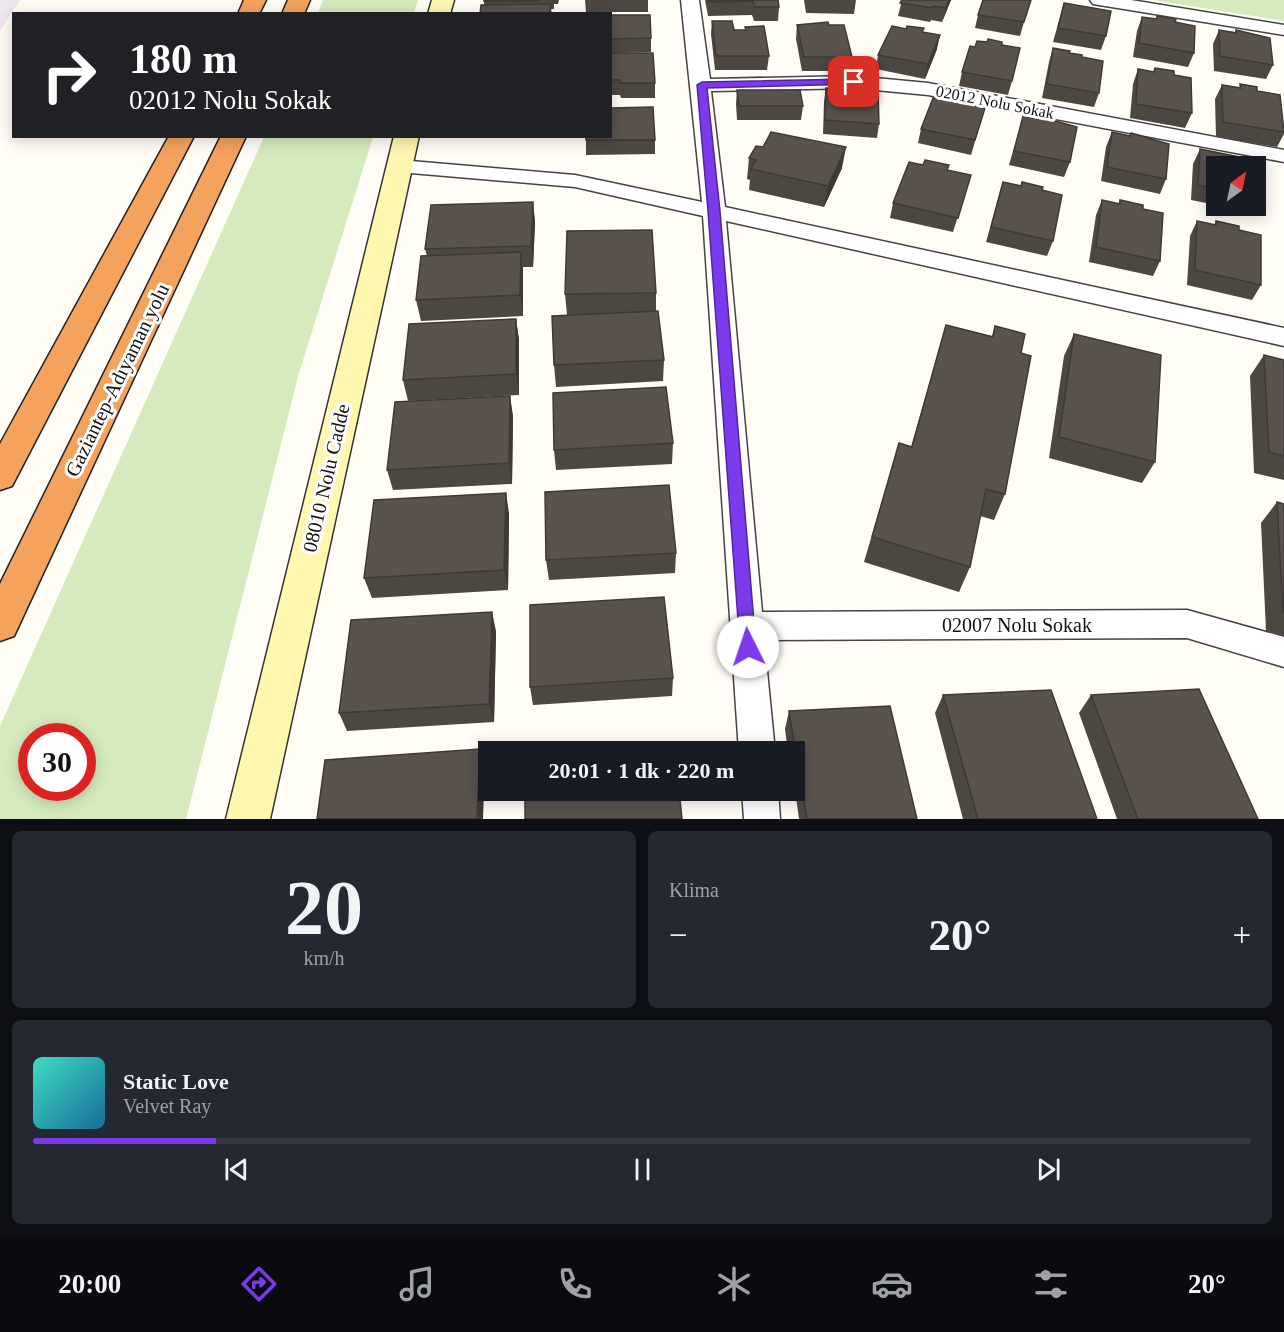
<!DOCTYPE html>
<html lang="tr">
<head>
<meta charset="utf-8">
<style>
  body { margin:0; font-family:Georgia,serif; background:#242831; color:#f1f3f6; height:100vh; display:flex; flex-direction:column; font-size:22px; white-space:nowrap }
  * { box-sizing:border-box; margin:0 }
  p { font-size:20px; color:#9ea1a6 }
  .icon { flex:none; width:33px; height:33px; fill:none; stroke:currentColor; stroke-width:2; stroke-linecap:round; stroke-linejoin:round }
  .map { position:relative; height:819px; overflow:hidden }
  .sheet { display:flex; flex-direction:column; gap:12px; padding:12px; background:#0d0f14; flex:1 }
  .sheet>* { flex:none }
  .hud { position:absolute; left:12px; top:12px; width:600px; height:126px; border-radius:0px; box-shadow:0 3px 15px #0003; background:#202124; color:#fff; overflow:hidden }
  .needle { width:39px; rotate:33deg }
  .tools { position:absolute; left:1206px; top:156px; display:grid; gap:12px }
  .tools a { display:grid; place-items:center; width:60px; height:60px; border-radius:0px; background:#171b24; box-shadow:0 3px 15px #0003; font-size:30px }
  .speed { position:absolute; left:18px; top:723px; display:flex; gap:12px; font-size:30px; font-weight:700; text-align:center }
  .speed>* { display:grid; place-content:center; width:78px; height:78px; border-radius:50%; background:#171b24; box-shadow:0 3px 15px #0003; line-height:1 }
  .speed .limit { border:9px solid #d22; background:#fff; color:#111 }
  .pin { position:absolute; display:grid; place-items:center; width:51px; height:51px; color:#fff; margin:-26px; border-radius:12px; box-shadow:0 3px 9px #0006 }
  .me { position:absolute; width:66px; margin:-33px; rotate:356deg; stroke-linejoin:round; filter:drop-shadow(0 0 4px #0008) }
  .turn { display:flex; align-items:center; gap:21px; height:126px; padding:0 18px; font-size:27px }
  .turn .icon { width:78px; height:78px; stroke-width:2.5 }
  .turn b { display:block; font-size:42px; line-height:51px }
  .big { font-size:45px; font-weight:700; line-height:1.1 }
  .sheet .card { flex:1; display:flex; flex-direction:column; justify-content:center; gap:9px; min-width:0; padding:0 21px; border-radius:9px; background:#242831 }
  .sheet .dial { align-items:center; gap:0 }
  .dial b { font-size:78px; line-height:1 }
  .song { display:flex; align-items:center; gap:18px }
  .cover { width:72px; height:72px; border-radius:9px; background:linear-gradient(135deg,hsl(170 70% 55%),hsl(200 70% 35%)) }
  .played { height:6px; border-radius:3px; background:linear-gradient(90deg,#7c3aed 15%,#363941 15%) }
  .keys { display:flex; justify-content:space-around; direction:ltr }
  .heat { display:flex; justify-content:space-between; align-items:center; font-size:33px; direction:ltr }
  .sheet .tiles { flex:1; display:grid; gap:12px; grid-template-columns:1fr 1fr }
  .card:last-child { grid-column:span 2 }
  .trip { position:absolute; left:478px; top:741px; width:327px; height:60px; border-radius:0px; background:#171b24; box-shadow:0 3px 15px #0003; font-weight:700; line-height:60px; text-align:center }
  .tabs { display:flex; height:96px; justify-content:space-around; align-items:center; background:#090b0e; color:#9ea1a6 }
  .tabs .icon { width:42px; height:42px }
  .tabs .selected { color:#7c3aed }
  .tabs b { font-size:27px; color:#f1f3f6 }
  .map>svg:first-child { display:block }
  .industrial { fill:#eee6ef }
  .green { fill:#d5ebbd; fill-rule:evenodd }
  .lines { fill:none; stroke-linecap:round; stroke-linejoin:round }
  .street-casing { stroke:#444; stroke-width:3 }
  .secondary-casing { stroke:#333; stroke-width:3 }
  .highway-casing { stroke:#222; stroke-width:3 }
  .street { fill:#fff; fill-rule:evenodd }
  .secondary { fill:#fff6b0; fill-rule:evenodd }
  .highway { fill:#f5a25d; fill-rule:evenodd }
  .wall { fill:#4d4742 }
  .shaded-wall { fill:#3f3936 }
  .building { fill:#5a524d; stroke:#3f3936; stroke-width:1.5 }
  .route { fill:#7c3aed; stroke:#51269a; stroke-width:1.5 }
  .labels { text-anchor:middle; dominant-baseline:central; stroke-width:6; stroke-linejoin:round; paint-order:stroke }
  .far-street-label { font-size:16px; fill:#111; stroke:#fff }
  .street-label { font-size:20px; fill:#111; stroke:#fff }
</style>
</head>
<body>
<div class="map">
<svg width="1284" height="819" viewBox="0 0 1284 819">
  <rect width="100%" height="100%" fill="#fffdf5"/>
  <path class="industrial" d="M0,0H20L0,31Z"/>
  <path class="green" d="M323,0H418L414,13H318Z
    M1153,0H1284V21Z
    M264,137H373L299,373L186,819H0V726ZM32,736H82V788H32Z"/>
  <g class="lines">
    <g class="street-casing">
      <path id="street" d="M681,0H699L710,79L854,76L928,83L1284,150V162L928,95L854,88L711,91L725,207L1284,328V346L726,221L762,612L1187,610L1284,637V667L1187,638L764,640L775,752H739L703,216L575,187L399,172L392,170L388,166L392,162L399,160L575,175L702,202Z
        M1090,0H1131L1284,25V35L1099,5L1093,4Z
        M742,790H778L780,819H744Z"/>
    </g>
    <g class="secondary-casing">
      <path id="secondary" d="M432,0H454L450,14H428Z
        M394,136H419L270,819H226Z"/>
    </g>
    <g class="highway-casing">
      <path id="highway" d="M244,0H266L259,14H238Z
        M288,0H310L304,14H282Z
        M169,136H194L12,486L0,490V444Z
        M221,136H246L14,636L0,641V584Z"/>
    </g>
    <use href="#street" class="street"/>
    <use href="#secondary" class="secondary"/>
    <use href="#highway" class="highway"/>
  </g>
  <path class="wall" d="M484,0H559L558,4H554V9H551L552,14L484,5Z
    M585,0H648V12H586Z
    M705,0H778L779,7L778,21H754L752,15L708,16Z
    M804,0H856L854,14L806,13Z
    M902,0H951L942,22L931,20L930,22L898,16Z
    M1064,3L1106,36L1101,50L1053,42Z
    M610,15L651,38V52L610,53Z
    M978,15L1024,22L1020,36L975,28Z
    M1157,16L1175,22L1194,53L1188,67L1133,57L1137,31L1142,17L1156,19Z
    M712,21L734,30H745V27L769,56L767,70H715L711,34Z
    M797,25H829L852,57L850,71H802L796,39Z
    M1219,30L1235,32L1236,30L1273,65L1266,79L1214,71L1213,44Z
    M923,32L937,49L925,79L876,69L878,55Z
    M1002,45L1012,81L1008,95L959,86L962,72L975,47Z
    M1053,48L1082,57L1099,93L1094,107L1042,98L1049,62Z
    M610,53L655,83V98H621L620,95H610Z
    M1155,68L1174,75L1192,113L1185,128L1130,118L1133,84L1138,69L1153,72Z
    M1240,84L1257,91L1284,126V134L1277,147L1216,137L1215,99L1222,85L1239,88Z
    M826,88L860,90L879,124L877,138L823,134L824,102Z
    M737,90L803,106L801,120H737L736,104Z
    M969,105L985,108L971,155L918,143L921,129Z
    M1023,116L1070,162L1064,177L1009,165Z
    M1112,132L1129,136L1131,133L1166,179L1160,194L1101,181L1106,147Z
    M586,136L655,140V154L586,155Z
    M1200,149L1260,161V198L1252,213L1217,206H1256V166H1216V205L1191,200L1193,164Z
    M749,158L842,168L824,207L749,190L750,180L747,179Z
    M947,170L971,175L953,232L890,218L893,203Z
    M1003,182L1042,190L1053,241L1047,256L986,242Z
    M1102,200L1118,204L1120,200L1143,209L1160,261L1153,276L1089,262L1096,215Z
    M533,202L535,223L533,267H523V316L421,321L416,300L427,256L425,249Z
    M1197,221L1214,225L1216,221L1239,230L1261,285L1252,300L1187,285L1190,236Z
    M656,293V311L664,360L663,381L556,387L554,365L567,315L565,294Z
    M516,319L519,340V395L408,401L403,380Z
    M946,325L992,336L995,326L1021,353L1005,494L994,520L980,516L970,567L959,592L864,562L899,443L911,447Z
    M1074,334L1155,462L1142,483L1049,458L1064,356Z
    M1264,355L1284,360V480L1254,473L1250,376Z
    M510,396L513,417L512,484L393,490L387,470Z
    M673,443L672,464L556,470L554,450Z
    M1277,502L1284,504V636L1266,631L1261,523Z
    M509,513L508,590L372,598L364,578Z
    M676,553L675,573L549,580L546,560Z
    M496,631L494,722L347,731L339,713Z
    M673,678L672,696L533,705L530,687Z
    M943,695L1097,819H963L935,713Z
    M1091,695L1258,819H1117L1079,713Z
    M789,711L917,819H799L795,790V752H788L785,729Z"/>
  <path class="shaded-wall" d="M949,0H951L942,22L946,8Z
    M940,35L937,49L925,79L928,64Z
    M846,147L842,168L824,207L828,186Z
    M533,202L535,223L533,267L531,246Z
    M521,252L523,273V316L520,295Z
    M516,319L519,340V395L516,374Z
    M510,396L513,417L512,484L509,463Z
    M506,493L509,513L508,590L504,570Z
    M492,612L496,631L494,722L489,704Z
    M480,749L485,766L483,819H477Z"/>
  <path class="building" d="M484,0H538V1H484Z
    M708,0H778L779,7H755L753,1L708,2Z
    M902,0H949L946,8L934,6L933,8L900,3Z
    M983,0H1031L1024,22L978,15Z
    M1064,3L1111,11L1106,36L1058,28Z
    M551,4L550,14H480L481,5Z
    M610,15H650L651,38L610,39Z
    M1157,16L1176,19L1175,22L1195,26L1194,53L1139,43L1142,17L1157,19Z
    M712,21H732L734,30H746L745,27L764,26L769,56H716Z
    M828,22L829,25H844L852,57H804L797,25Z
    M892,26L906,29L907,26L924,28L922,32L940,35L928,64L878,55Z
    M1219,30L1236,33V30L1270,38L1273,65L1220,56Z
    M988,39L1002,42V45L1020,48L1012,81L962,72L970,46L975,47L977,41L987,42Z
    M1053,48L1070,51L1069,53L1082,55V57L1103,61L1099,93L1047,84Z
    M610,53H653L655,83H620V80H610Z
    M1155,68L1174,71V75L1191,78L1192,113L1136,104L1138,69L1154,72Z
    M1240,84L1257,87V91L1280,95L1284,132L1223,122L1222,85L1241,88Z
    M842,85L860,87V90L878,91L879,124L825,120L826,88L842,89Z
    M737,90H800L803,106H739Z
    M933,98L970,102L969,105L985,108L975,140L921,129Z
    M653,107L655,140H586V136H610V108Z
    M1023,116L1038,119V116L1077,127L1070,162L1014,151Z
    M771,132L846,147L828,186L751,169L756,160L749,158L756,146L763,147Z
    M1112,132L1130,136L1131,133L1169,144L1166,179L1107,167Z
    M1200,149L1260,161V198L1256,197V166H1216V189L1198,185Z
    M925,160L949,165L947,170L971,175L958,218L893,203L909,162L923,165Z
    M1003,182L1021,186L1022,182L1043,187L1042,190L1062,195L1053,241L991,227Z
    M1102,200L1120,204V200L1143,205V209L1163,213L1160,261L1096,247Z
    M533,202L531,246L425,249L431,205Z
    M1197,221L1216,225V221L1239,226V230L1261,235V285L1195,270Z
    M652,230L656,293L565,294L567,231Z
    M521,252L520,295L416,300L421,256Z
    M658,311L664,360L554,365L552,316Z
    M516,319V374L403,380L409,324Z
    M946,325L993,337L995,326L1025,334L1021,353L1031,356L1005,494L986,489L970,567L872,537L899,443L912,447Z
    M1074,334L1161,355L1155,462L1059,437Z
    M1264,355L1284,360V456L1269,452Z
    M666,387L673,443L554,450L553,393Z
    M510,396L509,463L387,470L395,402Z
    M669,485L676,553L546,560L545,492Z
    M506,493L504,570L364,578L374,500Z
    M1277,502L1284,504V612H1283Z
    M664,597L673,678L530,687V605Z
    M492,612L489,704L339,713L351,620Z
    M1199,689L1258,819H1138L1091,695Z
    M1051,690L1097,819H978L943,695Z
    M890,706L917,819H807L789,711Z
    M675,743L676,752H556Z
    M480,749L477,819H317L325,760Z
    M525,790H679L682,819H525Z"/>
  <path class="route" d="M854,79L858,80V84L707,88L720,211L756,647L754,653L748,655L742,653L740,647L708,211L697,85L702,82Z"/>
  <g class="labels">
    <g class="far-street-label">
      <text transform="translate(995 102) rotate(11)">02012 Nolu Sokak</text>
    </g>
    <g class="street-label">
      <text transform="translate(117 380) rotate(-64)">Gaziantep-Adıyaman yolu</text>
      <text transform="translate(326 478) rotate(-77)">08010 Nolu Cadde</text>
      <text x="1017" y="625">02007 Nolu Sokak</text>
    </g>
  </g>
</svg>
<div class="tools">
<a><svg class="needle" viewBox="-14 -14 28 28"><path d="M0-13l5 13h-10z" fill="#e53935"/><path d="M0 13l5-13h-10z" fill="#9ea1a6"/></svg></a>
</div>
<div class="speed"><div class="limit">30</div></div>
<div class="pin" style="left:854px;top:82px;background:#d93025"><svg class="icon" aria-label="arrive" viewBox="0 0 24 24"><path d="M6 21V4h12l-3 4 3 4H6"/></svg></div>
<svg class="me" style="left:748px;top:647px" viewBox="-20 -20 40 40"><circle r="19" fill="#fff"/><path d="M0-13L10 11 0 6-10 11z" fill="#7c3aed"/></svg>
<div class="trip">20:01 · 1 dk · 220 m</div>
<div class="hud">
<div class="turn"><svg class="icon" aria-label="right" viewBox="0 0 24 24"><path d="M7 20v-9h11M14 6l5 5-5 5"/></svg><div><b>180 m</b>02012 Nolu Sokak</div></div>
</div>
</div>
<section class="sheet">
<div class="tiles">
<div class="card dial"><b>20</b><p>km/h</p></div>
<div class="card"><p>Klima</p>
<div class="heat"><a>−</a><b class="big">20°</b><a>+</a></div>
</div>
<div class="card">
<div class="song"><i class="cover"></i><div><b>Static Love</b><p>Velvet Ray</p></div></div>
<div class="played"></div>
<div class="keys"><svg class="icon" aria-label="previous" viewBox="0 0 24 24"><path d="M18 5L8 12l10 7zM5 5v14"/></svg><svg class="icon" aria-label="pause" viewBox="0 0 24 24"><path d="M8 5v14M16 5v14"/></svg><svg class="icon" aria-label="next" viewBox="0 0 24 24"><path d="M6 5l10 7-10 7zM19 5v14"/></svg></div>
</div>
</div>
</section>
<nav class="tabs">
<b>20:00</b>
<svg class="icon selected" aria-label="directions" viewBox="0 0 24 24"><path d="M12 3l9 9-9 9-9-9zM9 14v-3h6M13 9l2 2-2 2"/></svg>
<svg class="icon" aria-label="music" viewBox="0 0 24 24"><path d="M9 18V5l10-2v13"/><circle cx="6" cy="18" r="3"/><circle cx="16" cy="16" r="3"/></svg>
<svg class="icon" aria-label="phone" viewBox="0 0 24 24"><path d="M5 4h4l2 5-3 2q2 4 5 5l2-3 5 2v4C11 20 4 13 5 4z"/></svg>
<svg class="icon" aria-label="climate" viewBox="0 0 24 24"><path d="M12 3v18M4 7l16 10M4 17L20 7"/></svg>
<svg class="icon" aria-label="car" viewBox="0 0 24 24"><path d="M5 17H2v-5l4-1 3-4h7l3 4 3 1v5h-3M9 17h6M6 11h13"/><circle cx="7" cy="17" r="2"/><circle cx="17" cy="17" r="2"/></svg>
<svg class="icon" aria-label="filters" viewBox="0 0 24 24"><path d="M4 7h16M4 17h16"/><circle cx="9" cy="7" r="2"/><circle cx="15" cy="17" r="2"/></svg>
<b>20°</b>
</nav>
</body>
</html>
